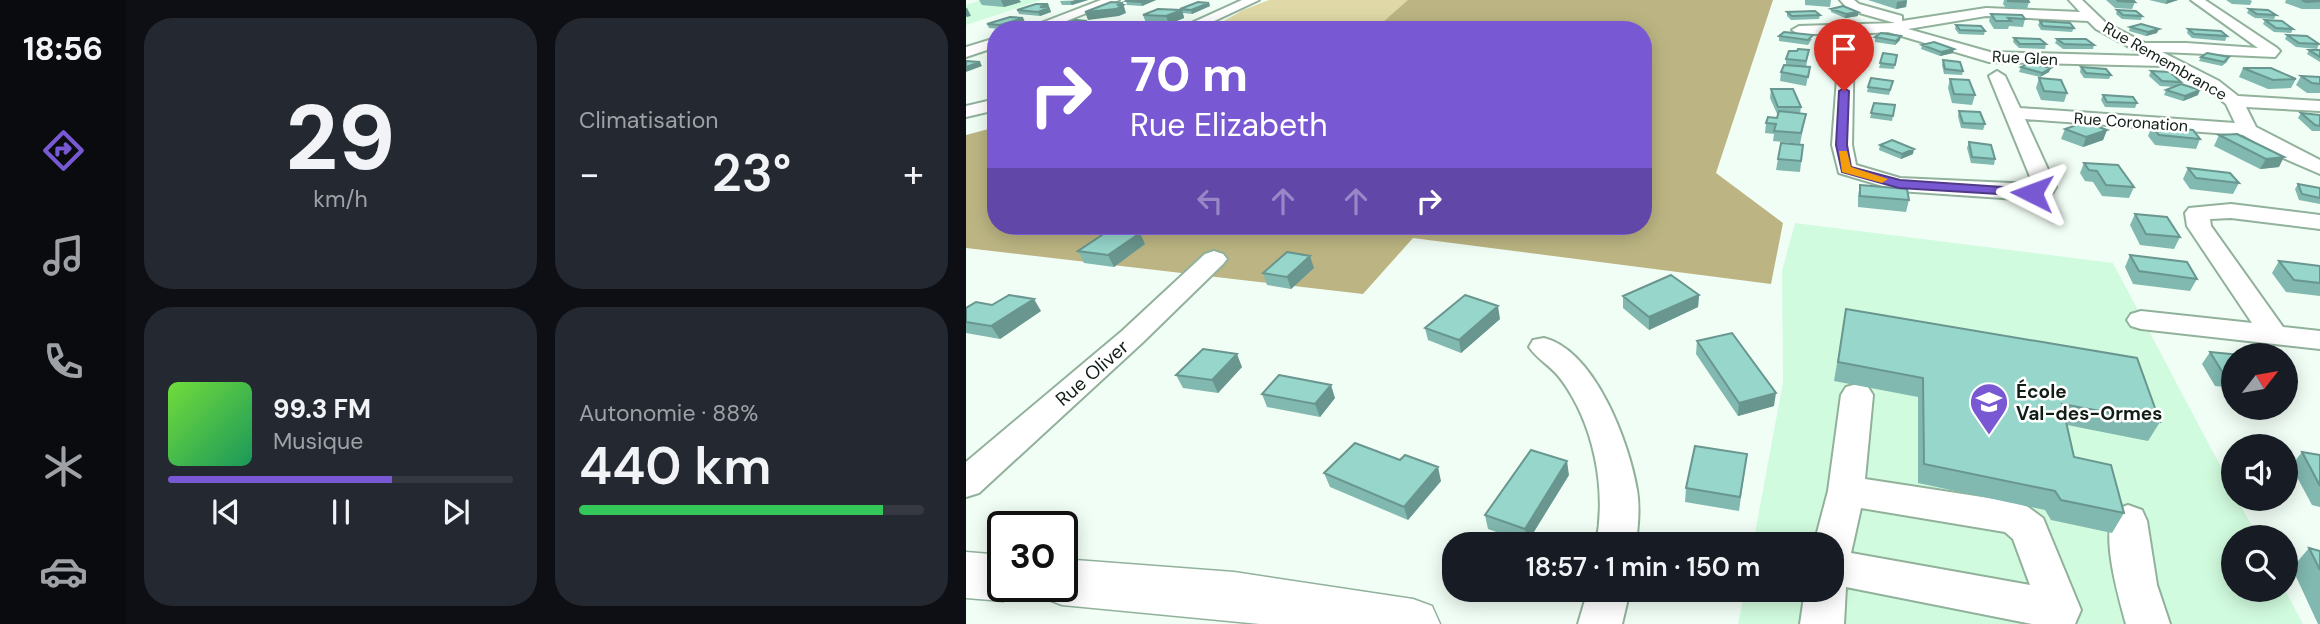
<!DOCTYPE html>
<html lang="fr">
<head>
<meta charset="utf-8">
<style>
  body { margin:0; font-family:"DM Sans",sans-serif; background:#242831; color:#f1f3f6; height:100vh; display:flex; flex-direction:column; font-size:26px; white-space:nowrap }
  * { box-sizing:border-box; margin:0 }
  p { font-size:23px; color:#9ea1a6 }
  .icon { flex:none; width:38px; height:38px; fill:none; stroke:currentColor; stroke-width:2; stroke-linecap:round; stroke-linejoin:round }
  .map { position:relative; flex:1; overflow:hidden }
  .sheet { display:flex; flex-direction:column; gap:18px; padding:18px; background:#0d0f14; width:840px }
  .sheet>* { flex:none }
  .guide { position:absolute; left:21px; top:21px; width:665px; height:214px; border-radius:28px; box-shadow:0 4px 18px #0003; background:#7959d3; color:#fff; overflow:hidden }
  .needle { width:46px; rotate:59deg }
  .buttons { position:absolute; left:1255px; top:343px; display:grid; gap:14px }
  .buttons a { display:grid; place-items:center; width:77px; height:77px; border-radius:50%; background:#171b24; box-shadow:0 4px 18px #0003; font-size:35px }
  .speed { position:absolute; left:21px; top:511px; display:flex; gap:14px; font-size:35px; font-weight:700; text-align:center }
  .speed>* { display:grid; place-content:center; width:91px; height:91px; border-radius:50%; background:#171b24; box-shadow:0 4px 18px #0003; line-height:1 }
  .speed .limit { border:4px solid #111; border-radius:10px; background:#fff; color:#111 }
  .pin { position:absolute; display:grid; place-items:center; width:60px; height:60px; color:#fff; margin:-72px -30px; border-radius:50% 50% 50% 0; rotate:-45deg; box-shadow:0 0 7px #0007 }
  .pin .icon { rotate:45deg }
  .me { position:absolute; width:77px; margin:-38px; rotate:273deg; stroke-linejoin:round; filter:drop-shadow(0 0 5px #0008) }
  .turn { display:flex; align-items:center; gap:24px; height:147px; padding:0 28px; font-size:32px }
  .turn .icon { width:91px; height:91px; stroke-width:2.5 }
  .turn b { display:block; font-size:49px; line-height:60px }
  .lanes { display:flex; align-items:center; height:66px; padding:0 28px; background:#0003; justify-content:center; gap:35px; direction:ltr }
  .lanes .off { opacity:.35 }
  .big { font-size:52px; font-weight:600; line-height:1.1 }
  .sheet .tile { flex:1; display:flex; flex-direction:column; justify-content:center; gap:10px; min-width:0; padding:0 24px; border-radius:28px; background:#242831 }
  .sheet .dial { align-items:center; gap:0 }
  .dial b { font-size:91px; line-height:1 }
  .song { display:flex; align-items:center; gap:21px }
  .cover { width:84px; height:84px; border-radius:10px; background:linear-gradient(135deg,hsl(100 70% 55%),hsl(150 70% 35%)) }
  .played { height:7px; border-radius:4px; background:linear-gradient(90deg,#7959d3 65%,#363941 65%) }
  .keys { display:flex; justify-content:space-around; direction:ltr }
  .heat { display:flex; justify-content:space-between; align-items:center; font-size:38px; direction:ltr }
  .charge { height:10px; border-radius:5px; background:linear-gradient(90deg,#34c759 88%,#363941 0) }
  .sheet .tiles { flex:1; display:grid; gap:18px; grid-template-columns:repeat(2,1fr) }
  .trip { position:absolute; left:476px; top:532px; width:402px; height:70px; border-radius:28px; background:#171b24; box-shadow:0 4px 18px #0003; font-weight:600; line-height:70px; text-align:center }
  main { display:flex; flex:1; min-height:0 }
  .dock { display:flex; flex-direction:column; width:126px; justify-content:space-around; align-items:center; background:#090b0e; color:#9ea1a6 }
  .dock .icon { width:49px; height:49px }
  .dock .active { color:#7959d3 }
  .dock b { font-size:32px; color:#f1f3f6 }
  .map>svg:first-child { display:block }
  .built { fill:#d1fbde }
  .green { fill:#e0d9a7 }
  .forest { fill:#bcb583 }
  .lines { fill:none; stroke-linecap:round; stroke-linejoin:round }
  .minor-casing { stroke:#91b19b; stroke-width:4 }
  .major-casing { stroke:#91b19b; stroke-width:3 }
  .minor { fill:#fff; fill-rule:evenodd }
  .major { fill:#fff; fill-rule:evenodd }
  .wall { fill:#81b8af }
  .shaded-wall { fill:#69968e }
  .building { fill:#96d6cb; stroke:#69968e; stroke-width:2 }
  .route { fill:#7959d3; stroke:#4f3a89; stroke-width:2 }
  .slow { fill:#f59e0b }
  .labels { text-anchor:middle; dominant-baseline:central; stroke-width:5; stroke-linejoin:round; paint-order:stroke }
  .far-street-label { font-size:16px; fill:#111e16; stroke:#fff }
  .street-label { font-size:19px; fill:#111e16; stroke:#fff }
  .poi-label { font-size:19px; font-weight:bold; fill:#111e16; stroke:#fff; text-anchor:start }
</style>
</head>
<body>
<main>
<nav class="dock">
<b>18:56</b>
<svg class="icon active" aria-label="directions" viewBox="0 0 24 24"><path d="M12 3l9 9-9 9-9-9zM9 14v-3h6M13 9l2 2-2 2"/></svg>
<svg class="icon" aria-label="music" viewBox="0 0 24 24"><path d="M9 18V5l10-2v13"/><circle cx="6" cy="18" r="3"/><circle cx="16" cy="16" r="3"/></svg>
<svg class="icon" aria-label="phone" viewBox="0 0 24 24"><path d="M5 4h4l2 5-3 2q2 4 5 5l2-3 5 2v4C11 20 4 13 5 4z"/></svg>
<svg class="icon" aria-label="climate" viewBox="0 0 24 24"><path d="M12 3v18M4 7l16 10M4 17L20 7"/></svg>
<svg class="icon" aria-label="car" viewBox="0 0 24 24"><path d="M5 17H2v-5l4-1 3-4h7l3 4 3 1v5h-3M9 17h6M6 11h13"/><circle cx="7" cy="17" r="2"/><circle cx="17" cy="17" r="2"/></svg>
</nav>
<section class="sheet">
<div class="tiles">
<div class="tile dial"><b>29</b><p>km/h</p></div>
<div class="tile"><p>Climatisation</p>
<div class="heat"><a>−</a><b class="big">23°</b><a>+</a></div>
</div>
<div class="tile">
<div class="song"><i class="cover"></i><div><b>99.3 FM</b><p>Musique</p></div></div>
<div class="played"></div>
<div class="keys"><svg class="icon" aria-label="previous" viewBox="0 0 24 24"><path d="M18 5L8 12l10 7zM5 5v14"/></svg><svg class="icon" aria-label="pause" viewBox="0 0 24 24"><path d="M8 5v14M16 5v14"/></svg><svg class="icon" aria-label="next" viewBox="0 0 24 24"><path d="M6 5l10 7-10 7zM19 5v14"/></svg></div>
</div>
<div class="tile"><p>Autonomie · 88%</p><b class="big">440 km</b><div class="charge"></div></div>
</div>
</section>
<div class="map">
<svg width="1354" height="624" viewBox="0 0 1354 624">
  <rect width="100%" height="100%" fill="#f1fef5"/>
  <path class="built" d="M15,0H75L0,25V5Z
    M829,223L1147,263L1267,490V499H1271L1292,537H1267V590H1319L1337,624H772L779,590H866V544H787L817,382L816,271Z"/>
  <path class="green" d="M303,0H782L677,30H242L277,10Z"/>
  <path class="forest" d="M442,0H807L750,173L817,223L805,284L447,238L397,294L0,248V135L30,127V226H677V30H408Z"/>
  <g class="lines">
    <g class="minor-casing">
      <path id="minor" d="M135,0H153L78,30H57Z
        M276,0H293L229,30H210Z
        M874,0H888L893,4L936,16V21L1020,8L1114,12L1103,0H1116L1140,23L1179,43H1220L1292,48L1225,0H1239L1311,48L1314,51L1309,57L1196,52L1253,81L1272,96L1354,101V111L1280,107L1290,127L1354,160V174L1308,154L1277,135L1059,119L1090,187L1087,192L1066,200L933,191L873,173L866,145L874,38L876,34H833L826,30L833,26L929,23L883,10ZM1020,16L1122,21L1130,29L1180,56L1024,52L942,29ZM922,32L1023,62L1198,66L1241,89L1260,104L1269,123L1054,108L1039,76L1031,71L1023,76L1067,184L934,178L890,165L886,145L888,38L891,34Z
        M30,38V47L0,57V47Z
        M30,99V110L0,117V106Z
        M1265,204L1354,215V229L1265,218L1244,219L1245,226L1317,327L1354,331V349L1175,329L1165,326L1161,320L1165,314L1175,311L1286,323L1221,226L1219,213L1223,208Z
        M248,251L257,254L261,259L257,264L176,343L13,493L0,497V462L156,331L239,254Z
        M578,338C629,351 663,442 671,490C674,508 672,526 670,544H630C641,489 628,423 594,378C585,366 571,359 563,347L567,340Z
        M891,384L902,387L907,395L899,479L1049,502L1062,507L1077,518L1115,610L1109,624H1066L880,587L878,624H834L839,590H866V544H848L862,491L875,395L880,387ZM895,508L1039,532L1047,539L1064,585L885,553Z
        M1162,505L1176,510L1181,521L1191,585L1204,624H1160C1152,595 1135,537 1148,510Z
        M622,590H664L656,624H612Z"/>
    </g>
    <g class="major-casing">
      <path id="major" d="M0,552L37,555V586H59L55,594L37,601L0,598Z
        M96,559L268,572L447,599L466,606L474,624H294L96,605L78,598L72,586H96Z"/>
    </g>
    <use href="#minor" class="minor"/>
    <use href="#major" class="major"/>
  </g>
  <path class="wall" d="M13,0H53L55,2L38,7L16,5Z
    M122,0L106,5H96L94,1Z
    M190,0L176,6L161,5L160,1Z
    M839,0H865L864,7L839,5Z
    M902,0H941L940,7L930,9Z
    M1038,0H1062L1063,2L1061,9L1040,8L1037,4Z
    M1140,0H1167L1169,2L1166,9L1149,8Z
    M1183,0H1212L1200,4Z
    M1260,0H1284L1286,1L1284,5L1266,4Z
    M1320,0H1354V9H1336L1319,3Z
    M243,3L244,6L226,14L217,13L218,18L203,24L180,23L177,15L214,10V9Z
    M82,4L85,12L74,16L53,14L51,10Z
    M865,9L892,12V16L879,18L865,12Z
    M1283,9L1310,15L1308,19L1289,18L1281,13Z
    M1151,10L1176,16L1175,20L1156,19L1150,14Z
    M821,12L854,15L853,19L825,20L821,16Z
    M1025,14L1059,19L1057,27L1043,26L1042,29H1028L1023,21Z
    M57,18L59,22L36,29L23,28L21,24Z
    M1299,20L1327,29L1325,33L1308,32L1297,24Z
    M1074,21L1108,28L1106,32L1075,30L1072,25Z
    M990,25L1019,31L1018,35L993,34L989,29Z
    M1164,27L1191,33L1180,36L1163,31Z
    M1222,29L1261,36L1259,41L1226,38L1221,33Z
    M1321,35L1353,44L1351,49L1330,47L1319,39Z
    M813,36L846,39L842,45L813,41Z
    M909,37L934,40L929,45L909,42Z
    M1048,38L1080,44L1079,49L1053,48L1047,42Z
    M1091,39L1128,45L1127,49H1097L1089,43Z
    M956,45L987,53L974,56L955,49Z
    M843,50L840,67H844L840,86L814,81L815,72L820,65V59L831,51Z
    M1343,50H1354V62L1341,54Z
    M917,53L931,55L928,69L913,68Z
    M1235,57H1263L1261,62L1256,66L1233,61Z
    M977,60L997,71L996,75L978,74L976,65Z
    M1055,67L1083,72L1074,77L1053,72Z
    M1115,67L1145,75L1143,79L1118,78L1114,72Z
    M1277,68L1330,79L1325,88L1302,89L1273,77Z
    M1185,71L1215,82L1213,85L1232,95L1217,101L1198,95L1200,90L1209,87L1194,86L1183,76Z
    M1335,76L1354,77V93H1341L1330,85Z
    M1073,78L1101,93L1098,102L1075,100L1070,88Z
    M984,79L1009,95L1006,105L986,103L982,88Z
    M927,81L923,95L901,92L902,87Z
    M805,89L835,107L834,114H840L834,144L807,141L808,134L799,133L800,123L812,116L804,98Z
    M1137,95L1171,103L1169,108L1139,107L1135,100Z
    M908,103L929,105L926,121L904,118Z
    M993,111L1019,124L1017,130L995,128L992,116Z
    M1335,113L1354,115V131H1346L1332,118Z
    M1186,126L1234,139L1230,149L1189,145L1182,136Z
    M1099,129L1141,130L1137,140L1117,147L1095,139Z
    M1271,134L1313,167L1294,169L1248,146L1253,135Z
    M1003,142L1029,159L1028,165L1005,163L1001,148Z
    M837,145L834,172L810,170L812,159Z
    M914,145L947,154L935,159L913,150Z
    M1118,163L1168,187L1163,198L1136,196L1127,182L1119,181L1114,173Z
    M1222,168L1273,183L1267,194L1224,189L1217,179Z
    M1332,184L1354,188V204L1333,200L1329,189Z
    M894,185L943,200L940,212L892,207V196Z
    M1169,214L1214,237L1208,249L1174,245L1164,225Z
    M179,244L148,267L118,263L112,251Z
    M1164,255L1231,279L1224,291L1167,284L1159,267Z
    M1313,261L1354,266V296L1320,292L1306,273Z
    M348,268L325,289L301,285L297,273Z
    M733,295L732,307L683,330L657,308V296Z
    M26,305L75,311L34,339L0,333V308Z
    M880,309L1194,422L1182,441L1101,425L1108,457L1158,513L1146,533L1085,520L1079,510L952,483V397L868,381Z
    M534,319L495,353L462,340L459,328Z
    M731,341L808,406L772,416L730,354Z
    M1244,352L1267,355V388L1249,386L1236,364Z
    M276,367L252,393L217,388L210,375Z
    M296,394L369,398L354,417L301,407Z
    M1336,452L1354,455V507L1346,505L1325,466Z
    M781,454L773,511L719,502L720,488Z
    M434,460L475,481L442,520L364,487L358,473Z
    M603,475L561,543L522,529L519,515Z
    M1343,548L1354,551V624H1352L1326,568Z"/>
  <path class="shaded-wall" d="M35,0H53L55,2L38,7Z
    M109,0H122L106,5L104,2Z
    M179,0H190L176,6L175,2Z
    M941,0L940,7L930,9L931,2Z
    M1201,0H1212L1200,4Z
    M157,3L160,13L153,16L122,20L119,12L151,5Z
    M243,3L244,6L226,14L225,10Z
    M82,4L85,12L74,16L72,12L74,7Z
    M0,8H1L5,16L0,17Z
    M216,10L218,18L203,24L200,16Z
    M892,12V16L879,18L880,14Z
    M57,18L59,22L36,29L34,25Z
    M121,21L123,25L109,30H96Z
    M178,22L180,30H161Z
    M1193,29L1191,33L1180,36L1182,32Z
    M935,36L934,40L929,45L930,41Z
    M988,49L987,53L974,56L975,52Z
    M14,62L16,66L0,72V67Z
    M1085,68L1083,72L1074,77L1076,73Z
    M1234,90L1232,95L1217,101L1219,96Z
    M1141,130L1137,140L1117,147L1120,137Z
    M948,149L947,154L935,159L936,154Z
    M1318,157L1313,167L1294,169L1300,159Z
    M174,233L179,244L148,267L142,255Z
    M344,256L348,268L325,289L321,277Z
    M733,295L732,307L683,330V317Z
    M68,299L75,311L34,339L25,326Z
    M532,306L534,319L495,353L493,340Z
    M271,354L276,367L252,393L246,380Z
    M365,385L369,398L354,417L349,404Z
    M810,393L808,406L772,416L773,403Z
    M601,461L603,475L561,543L559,529Z
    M472,467L475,481L442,520L438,507Z"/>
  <path class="building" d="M162,0H179L175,2L160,1Z
    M1042,0H1062L1063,2L1042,1Z
    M1151,0H1167L1169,2L1152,1Z
    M1336,0H1354V1L1340,2Z
    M145,2L157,3L151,5H157L150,9L119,12Z
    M232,2L243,3L225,10L214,9Z
    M70,4H82L74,7L83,8L72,12L51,10Z
    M877,6L892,12L880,14L865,9Z
    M192,9L216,10L200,16L177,15Z
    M1283,9L1302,10L1310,15L1291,14Z
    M1151,10L1170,11L1176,16L1157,15Z
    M849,11L854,15L826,16L821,12Z
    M1025,14L1056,15L1059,19L1042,18L1045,21H1030Z
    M44,17L57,18L34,25L21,24Z
    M110,20L121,21L96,30H81Z
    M1299,20L1316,21L1327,29L1310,28Z
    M1074,21L1104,23L1108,28L1077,26Z
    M162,22H178L161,30H143Z
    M1175,24L1193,29L1182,32L1164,27Z
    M990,25L1015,26L1019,31L994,30Z
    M1222,29L1255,31L1261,36L1228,34Z
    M818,32L847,35L842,40L813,36Z
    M915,33L935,36L930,41L909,37Z
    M1321,35L1341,36L1353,44L1333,43Z
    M1048,38L1074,39L1080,44H1054Z
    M1091,39H1120L1128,45L1098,44Z
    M968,42L988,49L975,52L956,45Z
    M832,49L843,50L840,61L820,59L823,51H831Z
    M1343,50H1354V57Z
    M917,53L931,55L929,65L914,63Z
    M1241,53L1263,57L1258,62L1235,57Z
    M977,60L994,62L997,71L979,69Z
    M0,61L14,62L0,67Z
    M1064,63L1085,68L1076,73L1055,67Z
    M818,65L844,67L842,77L815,72Z
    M1115,67L1140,69L1145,75L1120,73Z
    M1277,68H1305L1330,79L1307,80Z
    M1185,71L1204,72L1215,82L1196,81Z
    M1335,76L1354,77V84L1346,83Z
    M905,78L927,81L924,90L902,87Z
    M1073,78L1095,80L1101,93L1078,91Z
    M984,79L1003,80L1009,95L988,94Z
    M1215,84L1234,90L1219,96L1200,90Z
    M805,89H827L835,107H812Z
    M1137,95L1167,97L1171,103L1141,102Z
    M908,103L929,105L927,116L905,113Z
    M813,111L840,114L835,133L808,131L810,124L800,123L802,117L811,118Z
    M993,111L1014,112L1019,124L997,123Z
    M1335,113L1354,115V126L1349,125Z
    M1119,122L1141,130L1120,137L1099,129Z
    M1186,126L1227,130L1234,139L1193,135Z
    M1271,134L1318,157L1300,159L1253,135Z
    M926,140L948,149L936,154L914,145Z
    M1003,142L1025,145L1029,159L1006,157Z
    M815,143L837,145L835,161L812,159Z
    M1118,163L1152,165L1168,187L1140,185L1131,171L1123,170Z
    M1222,168L1264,173L1273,183L1230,178Z
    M1332,184L1354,188V198L1336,194Z
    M894,185L941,189L943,200L894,196Z
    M1169,214L1201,217L1214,237L1180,234Z
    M145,229L174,233L142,255L112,251Z
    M321,252L344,256L321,277L297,273Z
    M1164,255L1221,262L1231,279L1173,271Z
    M1313,261L1354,266V283L1328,280Z
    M705,275L733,295L683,317L657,296Z
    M43,295L68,299L25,326L0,322V308L10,302L26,305Z
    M499,295L532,306L493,340L459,328Z
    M880,309L1171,358L1194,422L1096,404L1108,457L1145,465L1158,513L1095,500L1089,491L958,464L957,378L872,362Z
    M766,333L810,393L773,403L731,341Z
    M237,349L271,354L246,380L210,375Z
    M1244,352L1275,355H1267V374L1257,373Z
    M313,375L365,385L349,404L296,394Z
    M389,443L434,460L439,455L472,467L438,507L358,473Z
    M729,446L781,454L774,497L720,488Z
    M565,450L601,461L559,529L519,515Z
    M1336,452L1354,455V486Z
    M1343,548L1354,551V570Z"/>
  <path class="route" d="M878,88L883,91L881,145L885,167L934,180L1066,189L1073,193L1066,196L933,188L876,172L870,145L873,91Z"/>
  <path class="slow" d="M873,151H881L885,167L922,179L916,183L876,172Z"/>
  <defs>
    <g id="school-pin" transform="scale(2.0125)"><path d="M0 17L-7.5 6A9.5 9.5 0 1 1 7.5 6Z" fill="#7959d3" stroke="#fff"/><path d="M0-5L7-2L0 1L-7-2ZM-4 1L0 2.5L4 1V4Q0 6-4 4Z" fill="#fff"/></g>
  </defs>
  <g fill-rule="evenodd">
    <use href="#school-pin" x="1023" y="402"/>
  </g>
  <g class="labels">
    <g class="far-street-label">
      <text transform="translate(1059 58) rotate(3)">Rue Glen</text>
      <text transform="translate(1199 61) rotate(30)">Rue Remembrance</text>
      <text transform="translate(1165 122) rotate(4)">Rue Coronation</text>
    </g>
    <g class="street-label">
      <text transform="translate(126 373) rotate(-41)">Rue Oliver</text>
    </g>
    <g class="poi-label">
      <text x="1050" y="391">École<tspan x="1050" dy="22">Val-des-Ormes</tspan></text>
    </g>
  </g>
</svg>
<div class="buttons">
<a><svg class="needle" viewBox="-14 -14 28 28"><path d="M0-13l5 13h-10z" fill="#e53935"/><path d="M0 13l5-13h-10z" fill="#9ea1a6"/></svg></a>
<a><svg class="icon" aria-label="sound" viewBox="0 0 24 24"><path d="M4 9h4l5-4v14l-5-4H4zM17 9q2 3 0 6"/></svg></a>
<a><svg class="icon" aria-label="search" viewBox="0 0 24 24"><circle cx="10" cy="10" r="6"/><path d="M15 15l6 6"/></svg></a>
</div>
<div class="speed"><div class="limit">30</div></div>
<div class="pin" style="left:878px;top:91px;background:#d93025"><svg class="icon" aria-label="arrive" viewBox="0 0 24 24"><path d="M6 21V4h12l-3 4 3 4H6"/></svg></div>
<svg class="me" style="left:1066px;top:193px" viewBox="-20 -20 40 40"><path d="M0-17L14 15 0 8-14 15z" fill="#7959d3" stroke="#fff" stroke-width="4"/></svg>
<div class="trip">18:57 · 1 min · 150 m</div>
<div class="guide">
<div class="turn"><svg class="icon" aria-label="right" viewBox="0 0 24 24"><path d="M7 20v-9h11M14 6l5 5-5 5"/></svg><div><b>70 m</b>Rue Elizabeth</div></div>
<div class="lanes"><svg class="icon off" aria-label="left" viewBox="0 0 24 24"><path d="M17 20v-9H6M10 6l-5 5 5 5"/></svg><svg class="icon off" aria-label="ahead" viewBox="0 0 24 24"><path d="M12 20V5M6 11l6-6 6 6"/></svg><svg class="icon off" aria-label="ahead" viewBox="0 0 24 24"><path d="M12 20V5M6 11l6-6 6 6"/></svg><svg class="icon" aria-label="right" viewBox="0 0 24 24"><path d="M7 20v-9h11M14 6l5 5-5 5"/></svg></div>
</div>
</div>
</main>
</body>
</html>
